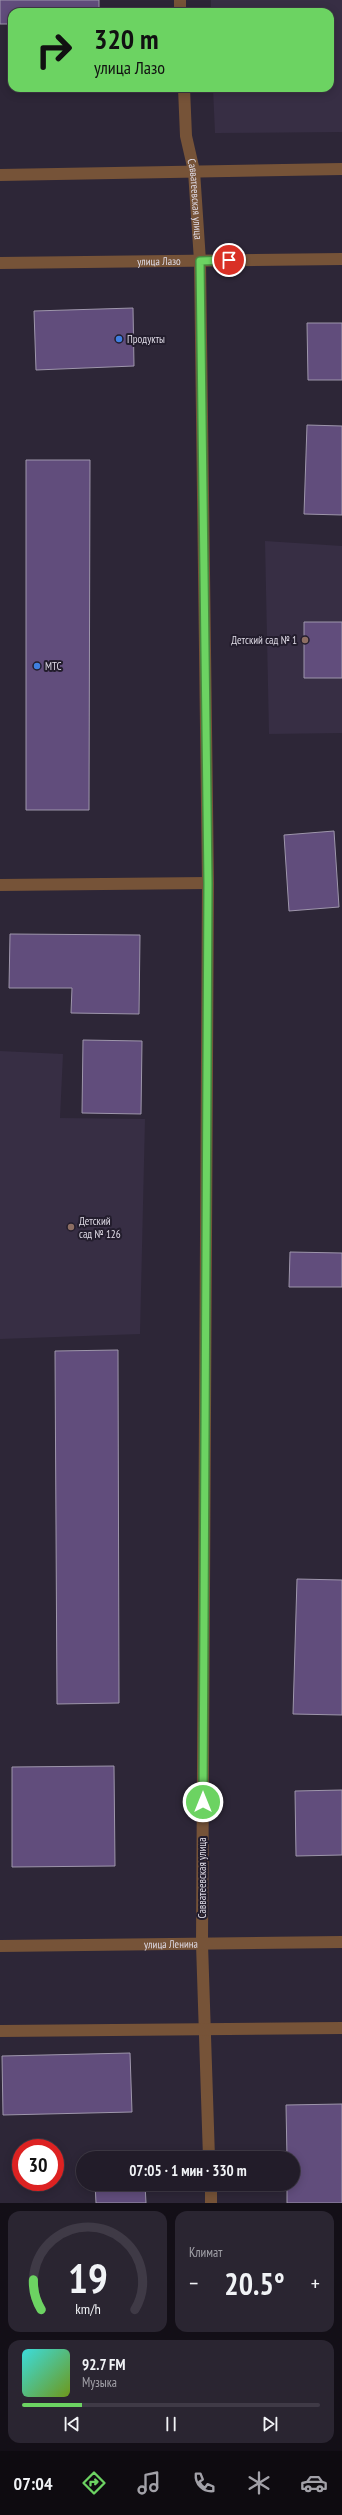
<!DOCTYPE html>
<html lang="ru">
<head>
<meta charset="utf-8">
<style>
  body { margin:0; font-family:"PT Sans Narrow",sans-serif; background:#2a2531; color:#f1f3f6; height:100vh; display:flex; flex-direction:column; font-size:15px; white-space:nowrap }
  * { box-sizing:border-box; margin:0 }
  p { font-size:13px; color:#a2a1a8 }
  .icon { flex:none; width:22px; height:22px; fill:none; stroke:currentColor; stroke-width:2; stroke-linecap:round; stroke-linejoin:round }
  .map { position:relative; height:2203px; overflow:hidden }
  .sheet { display:flex; flex-direction:column; gap:8px; padding:8px; background:#130f17; flex:1 }
  .sheet>* { flex:none }
  .hud { position:absolute; left:8px; top:8px; width:326px; height:84px; border-radius:12px; box-shadow:0 2px 10px #0003,0 0 0 1px #3f3a46; background:#6cd362; color:#111; overflow:hidden }
  .speed { position:absolute; left:12px; top:2139px; display:flex; gap:8px; font-size:20px; font-weight:700; text-align:center }
  .speed>* { display:grid; place-content:center; width:52px; height:52px; border-radius:50%; background:#221c29; box-shadow:0 2px 10px #0003,0 0 0 1px #3f3a46; line-height:1 }
  .speed .limit { border:6px solid #d22; background:#fff; color:#111 }
  .pin { position:absolute; display:grid; place-items:center; width:34px; height:34px; color:#fff; margin:-17px; border:2px solid #fff; border-radius:50%; box-shadow:0 1px 4px #0007 }
  .me { position:absolute; width:44px; margin:-22px; rotate:0deg; stroke-linejoin:round; filter:drop-shadow(0 0 3px #0008) }
  .turn { display:flex; align-items:center; gap:14px; height:84px; padding:0 20px; font-size:18px }
  .turn .icon { width:52px; height:52px; stroke-width:2.5 }
  .turn b { display:block; font-size:28px; line-height:34px }
  .big { font-size:30px; font-weight:600; line-height:1.1 }
  .sheet .card { flex:1; display:flex; flex-direction:column; justify-content:center; gap:6px; min-width:0; padding:0 14px; border-radius:12px; background:#2a2531 }
  .sheet .dial { align-items:center; gap:0 }
  .dial svg { height:104px; overflow:visible; fill:none; stroke:#3f3a46; stroke-width:7; stroke-linecap:round; text-anchor:middle }
  .dial text { fill:#f1f3f6; stroke:none }
  .song { display:flex; align-items:center; gap:12px }
  .cover { width:48px; height:48px; border-radius:6px; background:linear-gradient(135deg,hsl(180 70% 55%),hsl(80 70% 35%)) }
  .played { height:4px; border-radius:2px; background:linear-gradient(90deg,#6cd362 20%,#3f3a46 20%) }
  .keys { display:flex; justify-content:space-around; direction:ltr }
  .heat { display:flex; justify-content:space-between; align-items:center; font-size:22px; direction:ltr }
  .sheet .tiles { flex:1; display:grid; gap:8px; grid-template-columns:1fr 1fr }
  .card:last-child { grid-column:span 2 }
  .trip { position:absolute; left:76px; top:2151px; width:224px; height:40px; border-radius:20px; background:#221c29; box-shadow:0 2px 10px #0003,0 0 0 1px #3f3a46; font-weight:600; line-height:40px; text-align:center }
  .tabs { display:flex; height:64px; justify-content:space-around; align-items:center; background:#0e0b10; color:#a2a1a8 }
  .tabs .icon { width:28px; height:28px }
  .tabs .on { color:#6cd362 }
  .tabs b { font-size:18px; color:#f1f3f6 }
  .map>svg:first-child { display:block }
  .built { fill:#372e44 }
  .building { fill:#614d7c; stroke:#9e96ab }
  .lines { fill:none; stroke-linecap:round; stroke-linejoin:round }
  .minor { stroke:#765338; stroke-width:12 }
  .route-casing { stroke:#468940; stroke-width:10 }
  .route { stroke:#6cd362; stroke-width:7 }
  .shop-dot { fill:#3f7fe0; stroke:#231d2d; stroke-width:1.5 }
  .education-dot { fill:#8d6e63; stroke:#231d2d; stroke-width:1.5 }
  .labels { text-anchor:middle; dominant-baseline:central; stroke-width:4; stroke-linejoin:round; paint-order:stroke }
  .street-label { font-size:11px; fill:#dfdbe6; stroke:#231d2d }
  .poi-label { font-size:11px; fill:#dfdbe6; stroke:#231d2d; text-anchor:start }
</style>
</head>
<body>
<div class="map">
<svg width="342" height="2203" viewBox="0 0 342 2203">
  <rect width="100%" height="100%" fill="#2d2637"/>
  <path class="built" d="M211,0H342V132L215,133L213,88H330V12H211Z
    M265,541L342,546V733L269,734Z
    M0,1051L63,1054L60,1118L145,1119L140,1334L0,1339Z"/>
  <path class="building" d="M0,0H99V12H12V24H0Z
    M133,308L134,366L36,370L34,311Z
    M307,323H342V380H308Z
    M307,425L342,426V515L304,514Z
    M26,460H90L89,810H26Z
    M304,622H342V678H304Z
    M334,831L339,907L289,911L284,835Z
    M10,934L140,935L139,1014L71,1013L72,988H9Z
    M83,1040L142,1041L141,1114L82,1113Z
    M290,1252L342,1253V1287H289Z
    M118,1350L119,1703L57,1704L55,1351Z
    M297,1579L342,1580V1715L293,1714Z
    M114,1766L115,1866L12,1867V1767Z
    M342,1790V1855L296,1856L295,1791Z
    M130,2053L132,2112L3,2115L2,2056Z
    M342,2104V2203H287V2184H293V2158H287L286,2105Z
    M95,2184H145L146,2203H96Z"/>
  <g class="lines">
    <g class="minor">
      <path d="M180,0V12"/>
      <path id="s1" d="M184,88L186,136L194,171L200,261L208,883L202,1944L209,2158"/>
      <path d="M0,175L342,169"/>
      <path id="s2" d="M0,263L342,259"/>
      <path d="M0,885L208,883"/>
      <path id="s3" d="M0,1946L342,1942"/>
      <path d="M0,2031L342,2028"/>
      <path d="M211,2184V2203"/>
    </g>
  </g>
  <g class="lines">
    <g class="route-casing">
      <path id="route" d="M203,1802L208,883L200,261L229,260"/>
    </g>
    <use href="#route" class="route"/>
  </g>
  <g class="shop-dot">
    <circle cx="119" cy="339" r="4"/>
    <circle cx="37" cy="666" r="4"/>
  </g>
  <g class="education-dot">
    <circle cx="305" cy="640" r="4"/>
    <circle cx="71" cy="1227" r="4"/>
  </g>
  <g class="labels">
    <g class="street-label">
      <text stroke="none"><textPath href="#s1" startOffset="112">Савватеевская улица</textPath></text>
      <text stroke="none"><textPath href="#s2" startOffset="159">улица Лазо</textPath></text>
      <text transform="translate(202 1878) rotate(-90)">Савватеевская улица</text>
      <text stroke="none"><textPath href="#s3" startOffset="171">улица Ленина</textPath></text>
    </g>
    <g class="poi-label">
      <text x="127" y="339">Продукты</text>
      <text x="297" y="640" text-anchor="end">Детский сад № 1</text>
      <text x="45" y="666">МТС</text>
      <text x="79" y="1221">Детский<tspan x="79" dy="13">сад № 126</tspan></text>
    </g>
  </g>
</svg>
<div class="speed"><div class="limit">30</div></div>
<div class="pin" style="left:229px;top:260px;background:#d93025"><svg class="icon" aria-label="arrive" viewBox="0 0 24 24"><path d="M6 21V4h12l-3 4 3 4H6"/></svg></div>
<svg class="me" style="left:203px;top:1802px" viewBox="-20 -20 40 40"><circle r="17" fill="#6cd362" stroke="#fff" stroke-width="3"/><path d="M0-11L8 9 0 5-8 9z" fill="#fff"/></svg>
<div class="trip">07:05 · 1 мин · 330 m</div>
<div class="hud">
<div class="turn"><svg class="icon" aria-label="right" viewBox="0 0 24 24"><path d="M7 20v-9h11M14 6l5 5-5 5"/></svg><div><b>320 m</b>улица Лазо</div></div>
</div>
</div>
<section class="sheet">
<div class="tiles">
<div class="card dial"><svg viewBox="0 0 100 80">
<path d="M14 69A42 42 0 1 1 86 69"/>
<path d="M14 69A42 42 0 0 1 8 46" stroke="#6cd362"/>
<text x="50" y="56" font-size="32" font-weight="700">19</text>
<text x="50" y="72" font-size="11">km/h</text>
</svg></div>
<div class="card"><p>Климат</p>
<div class="heat"><a>−</a><b class="big">20.5°</b><a>+</a></div>
</div>
<div class="card">
<div class="song"><i class="cover"></i><div><b>92.7 FM</b><p>Музыка</p></div></div>
<div class="played"></div>
<div class="keys"><svg class="icon" aria-label="previous" viewBox="0 0 24 24"><path d="M18 5L8 12l10 7zM5 5v14"/></svg><svg class="icon" aria-label="pause" viewBox="0 0 24 24"><path d="M8 5v14M16 5v14"/></svg><svg class="icon" aria-label="next" viewBox="0 0 24 24"><path d="M6 5l10 7-10 7zM19 5v14"/></svg></div>
</div>
</div>
</section>
<nav class="tabs">
<b>07:04</b>
<svg class="icon on" aria-label="directions" viewBox="0 0 24 24"><path d="M12 3l9 9-9 9-9-9zM9 14v-3h6M13 9l2 2-2 2"/></svg>
<svg class="icon" aria-label="music" viewBox="0 0 24 24"><path d="M9 18V5l10-2v13"/><circle cx="6" cy="18" r="3"/><circle cx="16" cy="16" r="3"/></svg>
<svg class="icon" aria-label="phone" viewBox="0 0 24 24"><path d="M5 4h4l2 5-3 2q2 4 5 5l2-3 5 2v4C11 20 4 13 5 4z"/></svg>
<svg class="icon" aria-label="climate" viewBox="0 0 24 24"><path d="M12 3v18M4 7l16 10M4 17L20 7"/></svg>
<svg class="icon" aria-label="car" viewBox="0 0 24 24"><path d="M5 17H2v-5l4-1 3-4h7l3 4 3 1v5h-3M9 17h6M6 11h13"/><circle cx="7" cy="17" r="2"/><circle cx="17" cy="17" r="2"/></svg>
</nav>
</body>
</html>
